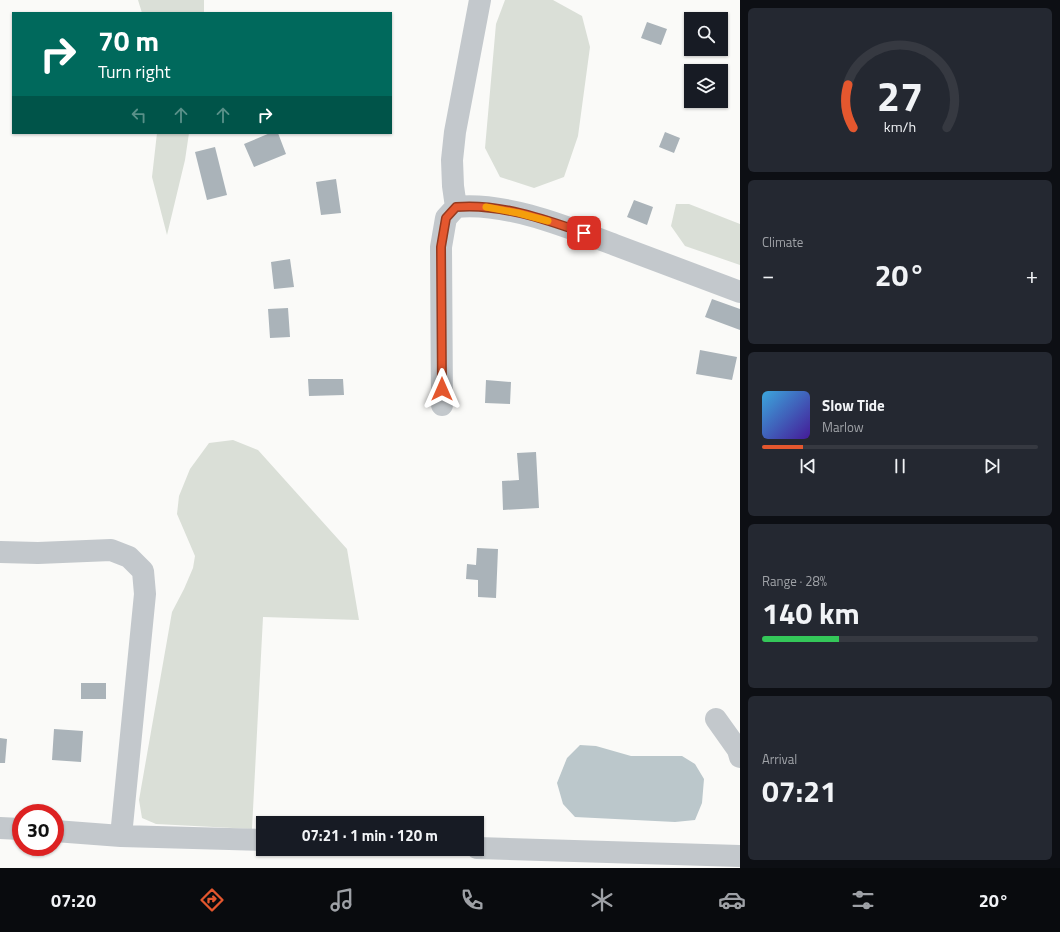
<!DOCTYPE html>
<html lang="en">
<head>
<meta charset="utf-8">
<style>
  body { margin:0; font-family:"Titillium Web",sans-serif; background:#242831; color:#f1f3f6; height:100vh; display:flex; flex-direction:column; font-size:15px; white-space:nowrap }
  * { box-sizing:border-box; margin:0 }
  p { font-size:13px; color:#9ea1a6 }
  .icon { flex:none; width:22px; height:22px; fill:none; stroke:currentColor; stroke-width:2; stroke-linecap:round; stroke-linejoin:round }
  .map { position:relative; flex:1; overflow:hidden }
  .sheet { display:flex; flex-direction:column; gap:8px; padding:8px; background:#0d0f14; width:320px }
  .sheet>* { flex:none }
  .top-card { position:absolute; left:12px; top:12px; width:380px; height:122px; border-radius:0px; box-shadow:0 1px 3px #0004; background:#00695c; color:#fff; overflow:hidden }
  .controls { position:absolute; left:684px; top:12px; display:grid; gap:8px }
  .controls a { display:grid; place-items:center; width:44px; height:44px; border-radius:0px; background:#171b24; box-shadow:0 1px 3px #0004; font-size:20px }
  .speed { position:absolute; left:12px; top:804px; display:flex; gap:8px; font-size:20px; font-weight:700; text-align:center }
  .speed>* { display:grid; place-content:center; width:52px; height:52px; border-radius:50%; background:#171b24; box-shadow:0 1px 3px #0004; line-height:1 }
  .speed .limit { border:6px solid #d22; background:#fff; color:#111 }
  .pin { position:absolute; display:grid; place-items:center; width:34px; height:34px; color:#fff; margin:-17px; border-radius:8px; box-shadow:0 2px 6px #0006 }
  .me { position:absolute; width:44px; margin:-22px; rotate:0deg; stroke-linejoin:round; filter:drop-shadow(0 0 3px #0008) }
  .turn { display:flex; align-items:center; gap:14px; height:84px; padding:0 20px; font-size:18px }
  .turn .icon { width:52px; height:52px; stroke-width:2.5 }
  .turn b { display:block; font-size:28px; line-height:34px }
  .lanes { display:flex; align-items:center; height:38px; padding:0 20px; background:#0003; justify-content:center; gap:20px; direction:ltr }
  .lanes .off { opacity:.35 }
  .big { font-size:30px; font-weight:700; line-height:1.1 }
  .sheet .widget { flex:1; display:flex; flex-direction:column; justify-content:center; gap:6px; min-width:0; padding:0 14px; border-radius:6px; background:#242831 }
  .sheet .dial { align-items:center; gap:0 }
  .dial svg { height:104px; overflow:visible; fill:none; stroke:#363941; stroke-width:7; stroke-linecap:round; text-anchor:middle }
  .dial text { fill:#f1f3f6; stroke:none }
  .song { display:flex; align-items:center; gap:12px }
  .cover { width:48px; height:48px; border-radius:6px; background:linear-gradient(135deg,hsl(200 70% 55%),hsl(260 70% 35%)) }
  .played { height:4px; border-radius:2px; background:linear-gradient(90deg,#e4572e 15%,#363941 15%) }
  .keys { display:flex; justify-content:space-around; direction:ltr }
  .heat { display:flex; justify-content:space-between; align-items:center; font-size:22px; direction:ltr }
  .charge { height:6px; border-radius:3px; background:linear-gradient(90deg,#34c759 28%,#363941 0) }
  .trip { position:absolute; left:256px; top:816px; width:228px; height:40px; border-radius:0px; background:#171b24; box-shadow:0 1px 3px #0004; font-weight:700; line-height:40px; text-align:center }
  .dock { display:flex; height:64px; justify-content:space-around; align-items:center; background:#090b0e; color:#9ea1a6 }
  .dock .icon { width:28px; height:28px }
  .dock .current { color:#e4572e }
  .dock b { font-size:18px; color:#f1f3f6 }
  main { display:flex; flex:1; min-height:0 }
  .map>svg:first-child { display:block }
  .green { fill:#dadfd7 }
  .water { fill:#bbc7cb }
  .building { fill:#aab3b9 }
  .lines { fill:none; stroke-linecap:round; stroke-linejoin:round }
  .minor { stroke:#c3c8cc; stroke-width:22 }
  .route-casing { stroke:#94391e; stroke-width:10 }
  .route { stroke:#e4572e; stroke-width:7 }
  .slow { stroke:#f59e0b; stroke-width:7 }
</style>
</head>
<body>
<main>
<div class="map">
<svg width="740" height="868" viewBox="0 0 740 868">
  <rect width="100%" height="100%" fill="#fafaf8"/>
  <path class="green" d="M138,0H204V13H142Z
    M505,0H553L582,16L590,47L578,136L564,177L534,188L500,177L485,148L496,24Z
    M157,133H189L185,160L167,235L152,177Z
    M676,204H689L740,224V265L685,246L671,226Z
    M233,440L258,450L347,549L359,620L263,617L252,829L156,824L142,818L139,800L172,612L184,589L193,568L195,556L177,514L179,496L190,469L209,443Z"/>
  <path class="water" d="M580,745L596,746L631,756H682L695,764L704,779L702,803L695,820L675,822L575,817L563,804L557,783L567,758Z"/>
  <path class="building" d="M647,22L667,29L661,45L641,38Z
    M665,132L680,138L674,153L659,147Z
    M270,133H278L286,154L254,167L244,144Z
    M215,147L227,195L207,200L195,152Z
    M336,179L341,213L321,215L316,182Z
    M634,200L653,207L647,225L627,217Z
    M290,259L294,287L274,289L271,262Z
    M712,299L740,309V330L705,317Z
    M288,308L290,337L270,338L268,309Z
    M700,350L737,357L732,380L696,374Z
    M308,379H343L344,395L309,396Z
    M486,380L511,382L510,404L485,403Z
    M536,452L539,508L503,510L502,481L519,480L517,453Z
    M477,548L498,549L496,598L478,597V580L466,579L467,564L476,565Z
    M81,683H106V699H81Z
    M54,729L83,731L81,762L52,760Z
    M0,738L7,739L5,763H0Z"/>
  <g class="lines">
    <path class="minor" d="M456,207L453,186L452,160L455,132L480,0
      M442,405L441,247L446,218L456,207C507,202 567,227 615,245C656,260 698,276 740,292
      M0,552L38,553L111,550L129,557L143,571L145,594L121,836
      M716,719L738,750L740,757
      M0,828L21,829
      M55,831L121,836L263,840
      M477,848L740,856"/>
  </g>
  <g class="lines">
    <g class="route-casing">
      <path id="route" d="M442,389L441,247L446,218L456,207C498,203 545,219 584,233"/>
    </g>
    <use href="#route" class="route"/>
    <path class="slow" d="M486,207L518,213L548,221"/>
  </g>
</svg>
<div class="controls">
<a><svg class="icon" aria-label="search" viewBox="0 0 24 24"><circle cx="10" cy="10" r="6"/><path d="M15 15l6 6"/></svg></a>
<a><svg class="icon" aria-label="layers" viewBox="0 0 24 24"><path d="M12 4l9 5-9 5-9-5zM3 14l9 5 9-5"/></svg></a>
</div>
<div class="speed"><div class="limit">30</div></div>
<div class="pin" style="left:584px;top:233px;background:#d93025"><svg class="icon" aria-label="arrive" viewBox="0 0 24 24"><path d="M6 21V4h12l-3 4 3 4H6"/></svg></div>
<svg class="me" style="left:442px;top:389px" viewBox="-20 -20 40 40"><path d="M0-17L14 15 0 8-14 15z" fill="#e4572e" stroke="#fff" stroke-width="4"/></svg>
<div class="trip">07:21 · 1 min · 120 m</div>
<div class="top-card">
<div class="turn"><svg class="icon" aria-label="right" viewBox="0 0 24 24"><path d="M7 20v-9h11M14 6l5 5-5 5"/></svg><div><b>70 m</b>Turn right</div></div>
<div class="lanes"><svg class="icon off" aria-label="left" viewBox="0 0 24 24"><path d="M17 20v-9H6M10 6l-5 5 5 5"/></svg><svg class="icon off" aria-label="ahead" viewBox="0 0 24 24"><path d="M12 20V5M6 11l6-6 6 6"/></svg><svg class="icon off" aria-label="ahead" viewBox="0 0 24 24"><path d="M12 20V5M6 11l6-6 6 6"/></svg><svg class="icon" aria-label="right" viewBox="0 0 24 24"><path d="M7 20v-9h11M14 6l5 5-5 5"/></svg></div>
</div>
</div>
<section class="sheet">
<div class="widget dial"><svg viewBox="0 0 100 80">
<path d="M14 69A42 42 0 1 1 86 69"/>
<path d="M14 69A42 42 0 0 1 10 36" stroke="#e4572e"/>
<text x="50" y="56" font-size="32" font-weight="700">27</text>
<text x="50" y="72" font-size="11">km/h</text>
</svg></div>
<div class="widget"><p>Climate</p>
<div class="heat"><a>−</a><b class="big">20°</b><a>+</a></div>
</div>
<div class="widget">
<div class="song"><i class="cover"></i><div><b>Slow Tide</b><p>Marlow</p></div></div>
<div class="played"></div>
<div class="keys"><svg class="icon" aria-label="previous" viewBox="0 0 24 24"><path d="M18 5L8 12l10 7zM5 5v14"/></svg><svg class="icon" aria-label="pause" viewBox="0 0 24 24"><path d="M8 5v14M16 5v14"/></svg><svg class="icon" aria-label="next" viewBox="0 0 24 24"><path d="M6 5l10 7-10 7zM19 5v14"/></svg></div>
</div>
<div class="widget"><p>Range · 28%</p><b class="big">140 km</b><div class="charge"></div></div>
<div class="widget"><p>Arrival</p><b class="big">07:21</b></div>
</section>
</main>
<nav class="dock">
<b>07:20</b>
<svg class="icon current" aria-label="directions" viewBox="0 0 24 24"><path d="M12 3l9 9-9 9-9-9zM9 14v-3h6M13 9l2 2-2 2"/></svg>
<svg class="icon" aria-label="music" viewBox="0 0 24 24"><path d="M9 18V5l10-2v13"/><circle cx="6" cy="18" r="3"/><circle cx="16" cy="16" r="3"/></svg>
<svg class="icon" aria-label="phone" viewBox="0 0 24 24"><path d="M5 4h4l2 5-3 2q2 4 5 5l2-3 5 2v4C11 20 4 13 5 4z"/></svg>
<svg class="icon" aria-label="climate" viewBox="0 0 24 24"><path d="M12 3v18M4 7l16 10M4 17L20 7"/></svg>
<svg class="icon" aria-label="car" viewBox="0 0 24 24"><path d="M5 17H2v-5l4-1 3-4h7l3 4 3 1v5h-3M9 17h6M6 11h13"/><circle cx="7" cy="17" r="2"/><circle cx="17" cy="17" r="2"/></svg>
<svg class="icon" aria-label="filters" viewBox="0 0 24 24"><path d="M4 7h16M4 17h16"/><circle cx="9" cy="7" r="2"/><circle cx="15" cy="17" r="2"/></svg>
<b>20°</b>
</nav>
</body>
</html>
